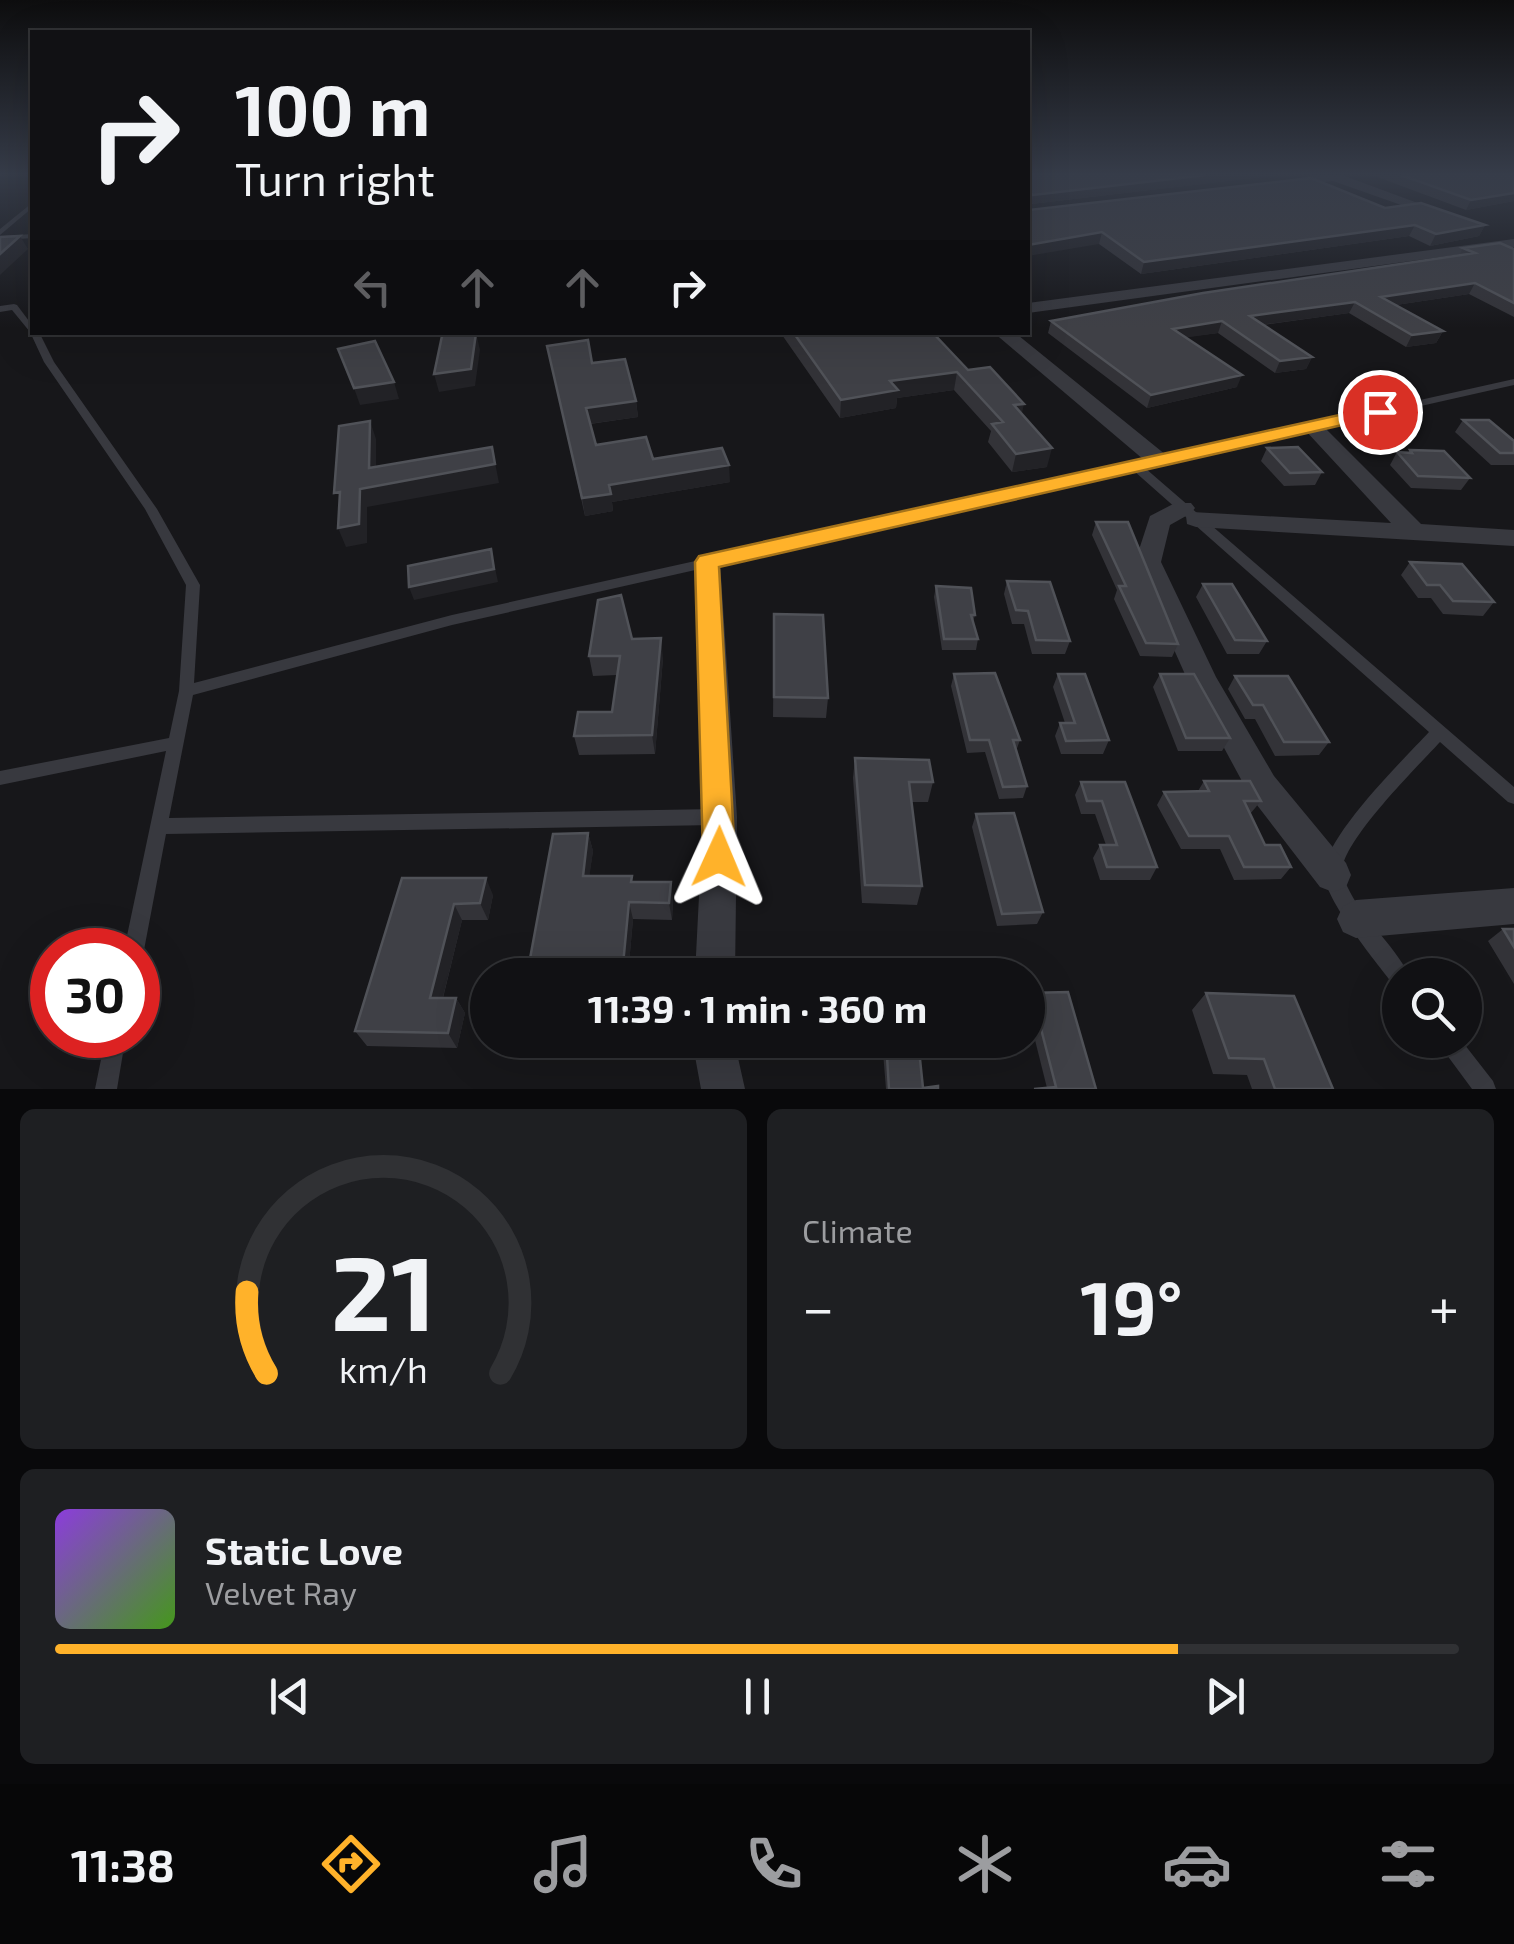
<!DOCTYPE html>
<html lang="en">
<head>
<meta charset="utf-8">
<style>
  body { margin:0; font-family:"Exo 2",sans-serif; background:#1e1f22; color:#f1f3f6; height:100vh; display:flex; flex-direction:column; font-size:38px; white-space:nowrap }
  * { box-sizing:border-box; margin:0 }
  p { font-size:32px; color:#9c9da0 }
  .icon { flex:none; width:55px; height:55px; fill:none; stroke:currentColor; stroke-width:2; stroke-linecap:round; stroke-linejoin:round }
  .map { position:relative; height:1089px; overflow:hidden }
  .sheet { display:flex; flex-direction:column; gap:20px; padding:20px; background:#09090b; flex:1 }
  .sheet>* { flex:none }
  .hud { position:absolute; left:30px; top:30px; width:1000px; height:305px; border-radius:0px; box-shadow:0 10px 40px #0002,0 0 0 2px #303134; background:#111114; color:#f1f3f6; overflow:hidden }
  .buttons { position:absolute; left:1382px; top:958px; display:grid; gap:20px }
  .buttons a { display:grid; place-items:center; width:100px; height:100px; border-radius:50%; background:#111114; box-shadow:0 10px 40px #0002,0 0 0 2px #303134; font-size:50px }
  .speed { position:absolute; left:30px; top:928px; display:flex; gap:20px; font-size:50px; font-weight:700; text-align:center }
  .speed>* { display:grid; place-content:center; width:130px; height:130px; border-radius:50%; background:#111114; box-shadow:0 10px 40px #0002,0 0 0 2px #303134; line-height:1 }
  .speed .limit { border:15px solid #d22; background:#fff; color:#111 }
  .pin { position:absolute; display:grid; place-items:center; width:85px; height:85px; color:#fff; margin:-42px; border:5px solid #fff; border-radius:50%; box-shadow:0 2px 10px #0007 }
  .me { position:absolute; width:110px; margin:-55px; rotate:1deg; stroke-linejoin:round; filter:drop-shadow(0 0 8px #0008) }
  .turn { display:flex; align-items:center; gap:35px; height:210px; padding:0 40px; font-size:45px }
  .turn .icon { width:130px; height:130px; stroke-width:2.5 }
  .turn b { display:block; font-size:70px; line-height:85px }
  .lanes { display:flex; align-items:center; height:95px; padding:0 40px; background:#0003; justify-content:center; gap:50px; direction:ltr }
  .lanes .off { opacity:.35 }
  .big { font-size:75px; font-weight:700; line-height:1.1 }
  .sheet .widget { flex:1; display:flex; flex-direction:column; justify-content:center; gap:15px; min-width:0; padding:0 35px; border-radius:15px; background:#1e1f22 }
  .sheet .dial { align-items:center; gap:0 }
  .dial svg { height:260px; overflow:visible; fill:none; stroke:#303134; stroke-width:7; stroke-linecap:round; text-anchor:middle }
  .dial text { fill:#f1f3f6; stroke:none }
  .song { display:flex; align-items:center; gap:30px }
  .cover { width:120px; height:120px; border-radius:15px; background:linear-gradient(135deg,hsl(270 70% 55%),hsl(100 70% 35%)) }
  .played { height:10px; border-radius:5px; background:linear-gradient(90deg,#ffb22a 80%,#303134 80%) }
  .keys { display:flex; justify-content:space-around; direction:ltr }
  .heat { display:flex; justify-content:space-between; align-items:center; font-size:55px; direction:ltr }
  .sheet .tiles { flex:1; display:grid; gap:20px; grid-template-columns:1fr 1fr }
  .widget:last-child { grid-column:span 2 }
  .trip { position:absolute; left:470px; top:958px; width:575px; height:100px; border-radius:50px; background:#111114; box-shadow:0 10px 40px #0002,0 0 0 2px #303134; font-weight:700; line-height:100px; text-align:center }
  .menu { display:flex; height:160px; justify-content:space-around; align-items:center; background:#070708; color:#9c9da0 }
  .menu .icon { width:70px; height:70px }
  .menu .on { color:#ffb22a }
  .menu b { font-size:45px; color:#f1f3f6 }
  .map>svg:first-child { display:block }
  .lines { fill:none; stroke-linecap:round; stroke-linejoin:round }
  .service { fill:#38393f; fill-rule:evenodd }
  .minor { fill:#38393f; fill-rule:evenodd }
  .wall { fill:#333338 }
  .shaded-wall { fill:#222226 }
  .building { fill:#3f4046; stroke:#505258; stroke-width:2.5 }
  .route { fill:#ffb22a; stroke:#a6741b; stroke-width:2.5 }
</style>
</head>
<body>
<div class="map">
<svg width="1514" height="1089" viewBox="0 0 1514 1089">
  <rect width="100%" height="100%" fill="#17171a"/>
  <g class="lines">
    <path class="service" d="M32,203V208L0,235V229Z
      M32,234V238L5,240L1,238L5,236Z
      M14,304L17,305L32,325V332H39L54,362L157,509L200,585L194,683L452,615L1129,465L1134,462L1138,463L1514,379V385L1145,468L1514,787V804L1508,802L1440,742C1418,766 1343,840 1342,871C1342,876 1344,882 1347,886C1362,919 1393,943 1409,975H1400V987L1393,984C1376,962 1324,899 1324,873C1324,837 1404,759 1429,732L1134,471L452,625L193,695L169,818L716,809L722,812L725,817L722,822L716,825L166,834L144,950L141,957L138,958V950H124L166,751L0,785V771L169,738L179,691L186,585L145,509L44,362L30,332L12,310L0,312V306Z
      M106,1035H126L117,1089H95Z
      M1438,1040H1461L1493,1081L1496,1089H1472L1441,1047Z"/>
    <path class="minor" d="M1315,175H1342L1450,215L1438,218L1333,181L1281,187L1275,183Z
      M1514,239V247L1028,313V303Z
      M993,332H1014L1166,455L1169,460L1166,465H1150Z
      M1312,420L1319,422L1421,524L1514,530V546L1196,527L1187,524L1186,516L1170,525L1161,562L1216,677L1274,776L1346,863L1351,875L1346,887L1333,892L1320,887L1250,796L1188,681L1135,562L1150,516L1175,503H1191L1195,508L1192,512L1391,523L1305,430L1301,426L1305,422Z
      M707,553L720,562L737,817L735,975H695L703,817L694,562Z
      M1514,888V924L1356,938L1343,932L1337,919L1343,906L1356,900Z
      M692,1040H734L745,1089H701Z"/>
  </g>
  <path class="wall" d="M1028,175H1278L1031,204L1028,201Z
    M1372,175H1514V201L1466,210Z
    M1385,208L1485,225L1479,236L1430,246L1409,236L1141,274L1099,244L1028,210Z
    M1463,248L1514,249V317L1469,294L1396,305L1443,331L1436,343L1406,347L1349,313L1263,325L1312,357L1306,369L1275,373L1218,333L1186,337L1237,387L1147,408L1048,333L1051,321L1459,256Z
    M780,332H932L968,370L1022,414L1047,467L1012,472L988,442L991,431L954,390L897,398L896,408L840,418Z
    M547,346L592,363L636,401L638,417L590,424L596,445L653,459L730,482L612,502L613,511L585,516Z
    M1463,420L1514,441V465H1491L1455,432Z
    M1267,448L1322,472L1315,485L1284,486L1261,461Z
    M1410,450L1470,478L1461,490L1411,488L1390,465L1397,452L1408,453Z
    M1096,522L1178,644L1172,657L1140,656L1114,599L1117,590L1092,535Z
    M1410,562L1494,602L1483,616L1443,614L1431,598H1418L1401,575Z
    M1007,581L1070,641L1065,654H1032L1024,624H1012L1004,594Z
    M1203,584L1267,641L1259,654H1227L1196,597Z
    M936,586L975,615L973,622L978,639L976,650H942L934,597Z
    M774,614L828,698L826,718L773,717Z
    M632,639L663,658L655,754L579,755L574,736L612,712L617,675L593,676L589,656Z
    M954,674L1020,740L1016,751L1027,786L1023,798L999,799L985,752L967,753L951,686Z
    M1058,674L1109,740L1103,754H1061L1055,736L1060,723H1065L1053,687Z
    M1160,674L1230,738L1222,751H1178L1153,687Z
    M1235,676L1329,742L1319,755L1275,756L1255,719H1245L1228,689Z
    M855,758L933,782L928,802H911L922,886L917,905L862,903L853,778Z
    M1204,781L1261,801L1250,814L1265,845L1291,867L1281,879L1234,880L1220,849H1181L1157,805L1164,792L1198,791Z
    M1081,782H1125L1157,867L1150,880H1100L1093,858L1100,845H1106L1095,814H1081L1075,795Z
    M976,814L1043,912L1037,924L997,926L972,827Z
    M588,833L593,851L589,876L633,882L673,899L672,920L633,919L628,975H527Z
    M402,878L493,895L488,920H462L443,998H456L465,1013L457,1048L367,1046L355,1031Z
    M1503,929H1514V984L1488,941Z
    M1028,993L1096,1089L1047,1088L1033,1032H1028Z
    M1206,993L1333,1089H1252L1247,1075L1213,1074L1192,1010Z
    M519,1040H621V1048L524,1049Z
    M882,1040H918L923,1088L938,1089H886Z"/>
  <path class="shaded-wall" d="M1206,175H1278L1031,204L1033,195Z
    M1514,193V201L1466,210L1471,200Z
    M1415,225L1409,236L1141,274L1144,262Z
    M1485,225L1479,236L1430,246L1436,234Z
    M1102,232L1099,244L1028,256V245Z
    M20,236L28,249L0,275V254Z
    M1475,283L1469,294L1376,308L1381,297Z
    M1355,302L1349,313L1245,327L1250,316Z
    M1222,321L1218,333L1169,340L1173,329Z
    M1443,331L1436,343L1406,347L1412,335Z
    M476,333L480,350L475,386L439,392L434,374Z
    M1312,357L1306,369L1275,373L1280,361Z
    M957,372L954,390L897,398L896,408L840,418L841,400L890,381Z
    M1242,375L1237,387L1147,408L1151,395Z
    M394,382L399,399L360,405L354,388Z
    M636,401L638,417L588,424L586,408Z
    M1024,404L1020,422L1014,405Z
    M370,421L376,439V486L492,447L499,483L367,507V543L346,547L338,528L360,489L369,468Z
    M1052,448L1047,467L1012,472L1016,454Z
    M729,465L730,482L612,502L613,511L585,516L582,498L609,485Z
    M491,549L498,582L414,600L409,587Z
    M661,638L663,658L655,754L652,735Z
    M588,833L593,851L587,894L583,876Z
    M486,878L493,895L488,920L480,903Z
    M671,882L673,899L672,920L669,903Z
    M629,902L633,919L628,975H622Z
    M454,904L462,920L439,1013L430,998Z
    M456,998L465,1013L457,1048L448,1033Z"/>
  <path class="building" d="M1028,175H1206L1033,195L1028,191Z
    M1401,175H1514V193L1471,200Z
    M1311,178L1385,208L1421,203L1485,225L1436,234L1415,225L1144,262L1102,232L1028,245V210Z
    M20,236L0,254V237Z
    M1500,243L1514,249V303L1475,283L1381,297L1443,331L1412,335L1355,302L1250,316L1312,357L1280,361L1222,321L1173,329L1242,375L1151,395L1051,321L1203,293L1475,253L1463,248Z
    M793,332H932L968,370L990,367L1024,404L1014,405L1052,448L1016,454L992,424L1003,422L957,372L890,381L898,390L841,400Z
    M476,333L471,369L434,374L442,336Z
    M588,340L592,363L625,359L636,401L586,408L596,445L646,437L653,459L722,448L729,465L609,485L611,494L582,498L547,346Z
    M375,341L394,382L354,388L338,349Z
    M1463,420H1489L1514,441V453H1500Z
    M370,421L369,468L492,447L495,464L360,489L359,524L338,528L340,492L334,493L339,426Z
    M1298,447L1322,472L1290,473L1267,448Z
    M1410,450L1444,451L1470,478L1418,476L1397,452L1412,453Z
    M1096,522H1128L1178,644L1146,643L1119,586H1126Z
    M491,549L494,569L409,587L408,566Z
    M1410,562L1462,564L1494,602L1453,601L1440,585H1427Z
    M1007,581L1050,582L1070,641L1036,640L1028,611L1016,610Z
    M1203,584H1232L1267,641L1235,640Z
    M936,586L971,588L975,615H971L978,639H944Z
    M621,595L632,639L661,638L652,735L574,736L578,712H612L620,656H589L598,600Z
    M774,614L823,615L828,698L774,697Z
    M995,673L1020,740H1013L1027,786L1003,787L989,740H970L954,674Z
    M1058,674H1085L1109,740L1066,741L1060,723H1075Z
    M1160,674H1194L1230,738H1186Z
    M1235,676H1288L1329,742H1284L1263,705H1253Z
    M855,758L929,760L933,782H909L922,886L865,885Z
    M1204,781H1250L1261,801H1244L1265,845H1280L1291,867H1244L1229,836H1189L1164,792L1209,791Z
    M1081,782H1125L1157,867H1107L1100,845H1117L1102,801H1087Z
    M1014,813L1043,912L1002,914L976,814Z
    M588,833L583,876H632L631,882H671L669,903L629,902L622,975H527L553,834Z
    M402,878H486L480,903L454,904L430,998H456L448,1033L355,1031Z
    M1503,929H1514V947Z
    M1068,992L1096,1089H1034L1056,1087L1039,1021H1028V993Z
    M1206,993L1294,996L1333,1089H1275L1264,1059L1229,1058Z
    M886,1040H918L923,1088L938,1086V1089H889Z"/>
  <linearGradient id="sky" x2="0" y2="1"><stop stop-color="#0d0d0e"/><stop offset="0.53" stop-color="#363c49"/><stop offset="1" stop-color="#363c49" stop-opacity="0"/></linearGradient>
  <rect width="1514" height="328" fill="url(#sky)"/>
  <path class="route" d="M1380,406L1386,408V415L719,567L735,857L730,867L719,872L707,867L703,857L695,562L699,556Z"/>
</svg>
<div class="buttons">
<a><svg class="icon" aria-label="search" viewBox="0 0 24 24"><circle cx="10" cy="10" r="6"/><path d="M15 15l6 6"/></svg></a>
</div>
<div class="speed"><div class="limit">30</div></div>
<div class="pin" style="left:1380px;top:412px;background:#d93025"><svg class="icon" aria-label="arrive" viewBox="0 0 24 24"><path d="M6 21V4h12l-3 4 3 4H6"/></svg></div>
<svg class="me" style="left:719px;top:857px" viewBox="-20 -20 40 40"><path d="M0-17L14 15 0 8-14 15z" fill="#ffb22a" stroke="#fff" stroke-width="4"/></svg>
<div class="trip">11:39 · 1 min · 360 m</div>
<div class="hud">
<div class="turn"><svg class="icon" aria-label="right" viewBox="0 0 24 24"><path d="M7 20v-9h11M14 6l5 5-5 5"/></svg><div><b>100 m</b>Turn right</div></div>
<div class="lanes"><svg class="icon off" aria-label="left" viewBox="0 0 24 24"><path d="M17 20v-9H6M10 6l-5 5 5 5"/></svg><svg class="icon off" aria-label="ahead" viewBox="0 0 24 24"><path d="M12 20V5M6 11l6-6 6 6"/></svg><svg class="icon off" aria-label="ahead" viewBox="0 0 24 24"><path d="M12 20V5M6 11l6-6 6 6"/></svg><svg class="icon" aria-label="right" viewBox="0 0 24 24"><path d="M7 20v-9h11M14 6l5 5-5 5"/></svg></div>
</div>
</div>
<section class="sheet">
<div class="tiles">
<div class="widget dial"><svg viewBox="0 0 100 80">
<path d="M14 69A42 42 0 1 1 86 69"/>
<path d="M14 69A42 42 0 0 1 8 44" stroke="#ffb22a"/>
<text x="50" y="56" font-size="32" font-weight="700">21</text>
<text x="50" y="72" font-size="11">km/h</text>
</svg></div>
<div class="widget"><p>Climate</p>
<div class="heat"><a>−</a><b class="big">19°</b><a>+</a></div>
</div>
<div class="widget">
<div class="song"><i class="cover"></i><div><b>Static Love</b><p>Velvet Ray</p></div></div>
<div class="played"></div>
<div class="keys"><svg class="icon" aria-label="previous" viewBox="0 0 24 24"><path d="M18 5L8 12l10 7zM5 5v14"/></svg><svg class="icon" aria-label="pause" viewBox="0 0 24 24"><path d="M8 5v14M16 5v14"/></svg><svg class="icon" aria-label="next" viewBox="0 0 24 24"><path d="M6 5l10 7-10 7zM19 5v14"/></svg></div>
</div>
</div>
</section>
<nav class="menu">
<b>11:38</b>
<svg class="icon on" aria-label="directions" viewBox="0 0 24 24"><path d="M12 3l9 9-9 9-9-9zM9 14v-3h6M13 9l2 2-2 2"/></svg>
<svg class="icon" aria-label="music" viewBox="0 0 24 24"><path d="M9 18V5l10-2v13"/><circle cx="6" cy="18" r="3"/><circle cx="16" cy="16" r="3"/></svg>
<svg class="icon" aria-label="phone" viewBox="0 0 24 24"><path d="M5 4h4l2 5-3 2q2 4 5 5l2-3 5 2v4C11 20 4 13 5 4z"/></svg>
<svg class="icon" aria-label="climate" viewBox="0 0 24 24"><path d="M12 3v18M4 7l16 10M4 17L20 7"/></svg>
<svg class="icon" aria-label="car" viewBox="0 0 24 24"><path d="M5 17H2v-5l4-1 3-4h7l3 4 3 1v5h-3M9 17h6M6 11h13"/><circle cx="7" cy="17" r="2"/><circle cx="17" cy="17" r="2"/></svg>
<svg class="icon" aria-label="filters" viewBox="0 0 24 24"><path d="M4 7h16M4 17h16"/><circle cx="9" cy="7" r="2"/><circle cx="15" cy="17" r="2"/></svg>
</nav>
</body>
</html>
